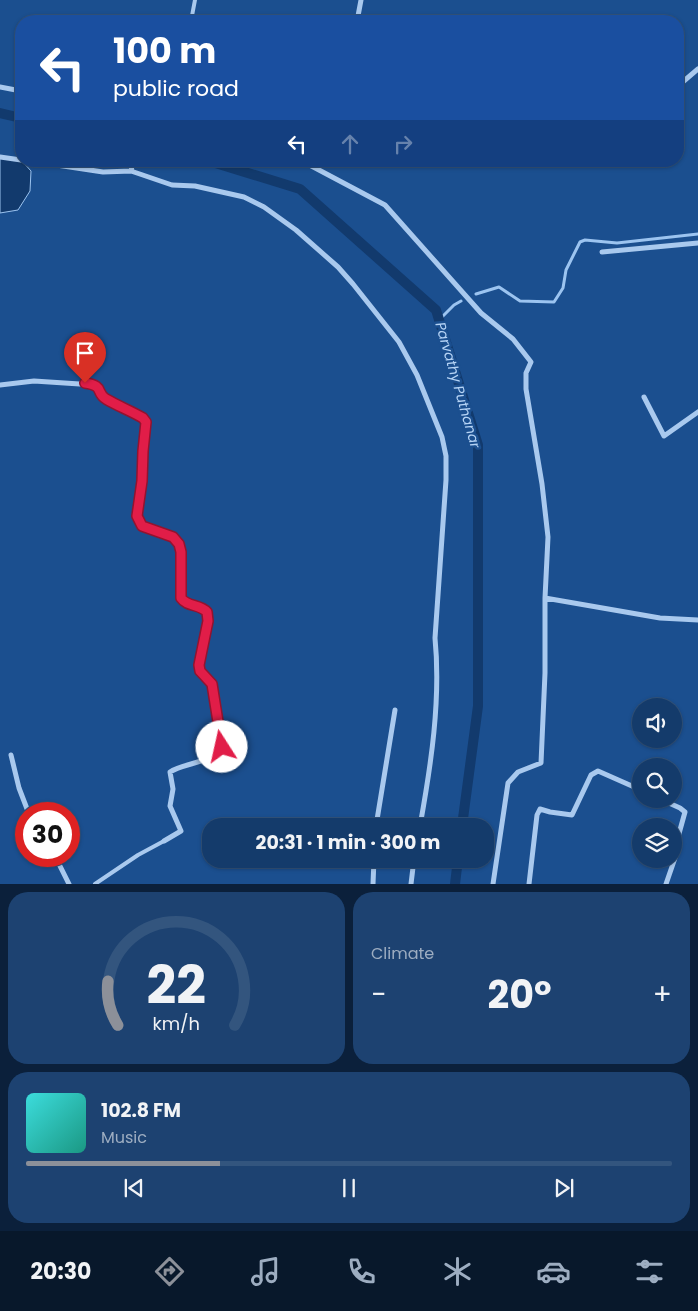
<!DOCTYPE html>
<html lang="en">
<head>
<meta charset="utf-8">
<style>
  body { margin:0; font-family:Poppins,sans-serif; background:#1d4271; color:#f1f3f6; height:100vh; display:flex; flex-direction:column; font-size:19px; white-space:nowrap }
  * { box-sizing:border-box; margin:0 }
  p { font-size:16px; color:#9dadc1 }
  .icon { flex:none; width:28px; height:28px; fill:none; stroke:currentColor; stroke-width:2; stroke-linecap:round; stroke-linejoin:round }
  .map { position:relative; height:884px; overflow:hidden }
  .sheet { display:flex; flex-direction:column; gap:8px; padding:8px; background:#0b203b; flex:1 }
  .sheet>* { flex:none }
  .hud { position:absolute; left:15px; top:15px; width:669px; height:152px; border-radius:20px; box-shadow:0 1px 4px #0004,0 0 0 1px #33557e; background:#1a4fa0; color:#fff; overflow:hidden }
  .fabs { position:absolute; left:632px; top:698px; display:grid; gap:10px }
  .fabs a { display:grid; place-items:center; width:50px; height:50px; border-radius:50%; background:#143b6b; box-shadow:0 1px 4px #0004,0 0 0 1px #33557e; font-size:25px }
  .speed { position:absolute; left:15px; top:802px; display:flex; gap:10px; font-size:25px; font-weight:700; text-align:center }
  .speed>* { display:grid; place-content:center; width:65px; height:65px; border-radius:50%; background:#143b6b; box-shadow:0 1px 4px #0004,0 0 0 1px #33557e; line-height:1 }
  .speed .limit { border:8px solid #d22; background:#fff; color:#111 }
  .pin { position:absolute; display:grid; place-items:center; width:42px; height:42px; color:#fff; margin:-51px -21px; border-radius:50% 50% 50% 0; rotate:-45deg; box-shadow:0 0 5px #0007 }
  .pin .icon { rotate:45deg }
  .me { position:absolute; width:55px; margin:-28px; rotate:350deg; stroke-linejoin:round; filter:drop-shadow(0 0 4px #0008) }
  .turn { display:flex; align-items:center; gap:18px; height:105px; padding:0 15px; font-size:22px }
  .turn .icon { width:65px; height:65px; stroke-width:2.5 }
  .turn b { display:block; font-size:35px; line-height:42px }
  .lanes { display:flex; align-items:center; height:48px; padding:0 15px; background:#0003; justify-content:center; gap:25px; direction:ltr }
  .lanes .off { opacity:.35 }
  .big { font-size:38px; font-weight:700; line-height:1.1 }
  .sheet .tile { flex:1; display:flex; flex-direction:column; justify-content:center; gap:8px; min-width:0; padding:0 18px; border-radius:20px; background:#1d4271 }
  .sheet .dial { align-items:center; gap:0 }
  .dial svg { height:130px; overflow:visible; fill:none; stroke:#33557e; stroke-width:7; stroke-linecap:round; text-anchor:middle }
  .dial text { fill:#f1f3f6; stroke:none }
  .song { display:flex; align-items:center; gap:15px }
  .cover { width:60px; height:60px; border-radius:8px; background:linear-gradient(135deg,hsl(180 70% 55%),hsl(170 70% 35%)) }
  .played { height:5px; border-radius:2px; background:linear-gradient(90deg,#8c9099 30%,#33557e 30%) }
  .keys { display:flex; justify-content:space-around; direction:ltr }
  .heat { display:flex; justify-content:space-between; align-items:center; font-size:28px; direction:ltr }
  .sheet .tiles { flex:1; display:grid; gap:8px; grid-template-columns:1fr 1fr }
  .tile:last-child { grid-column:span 2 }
  .trip { position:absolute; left:202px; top:818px; width:292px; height:50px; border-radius:20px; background:#143b6b; box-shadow:0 1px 4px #0004,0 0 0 1px #33557e; font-weight:700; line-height:50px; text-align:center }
  .menu { display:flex; height:80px; justify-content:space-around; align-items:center; background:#08182b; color:#9dadc1 }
  .menu .icon { width:35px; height:35px }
  .menu .active { color:#8c9099 }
  .menu b { font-size:22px; color:#f1f3f6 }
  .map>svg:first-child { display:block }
  .water { fill:#123a6d; stroke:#9cc4f0 }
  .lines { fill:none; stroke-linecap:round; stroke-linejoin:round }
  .stream { stroke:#9cc4f0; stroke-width:3 }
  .canal { stroke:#123a6d; stroke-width:10 }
  .lane { stroke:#a9c9ee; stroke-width:4 }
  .street { stroke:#a9c9ee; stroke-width:5 }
  .route-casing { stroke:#92132f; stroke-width:12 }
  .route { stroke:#e11d48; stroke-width:9 }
  .labels { text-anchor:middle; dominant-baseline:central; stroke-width:5; stroke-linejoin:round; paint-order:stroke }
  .water-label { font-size:14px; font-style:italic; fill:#b5d3f5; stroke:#1b4f8f }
</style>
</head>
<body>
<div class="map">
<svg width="698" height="884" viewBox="0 0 698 884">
  <rect width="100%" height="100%" fill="#1b4f8f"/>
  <path class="water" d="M0,158L22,161L31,171L30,191L18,210L0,213Z"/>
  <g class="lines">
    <path class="stream" d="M476,294L499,287L520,301L554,302L563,288L566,270L580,242L585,240L617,243L698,234
      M439,320L454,305L461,301"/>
    <path class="canal" d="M0,113L21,118
      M209,161L300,189L436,310L478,445V706L462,826
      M455,884L458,859"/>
    <path class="lane" d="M191,21L195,0
      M95,884L138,855L164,841"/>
    <path class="street" d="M358,16L361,0
      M283,21V20
      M678,86L698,69
      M0,87L21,91
      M0,157L21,160
      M30,161L103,172L131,171L172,185L195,186L244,197L264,207L296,230L338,267L353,284L399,342L417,375L442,437L446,456V480L435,638C441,700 431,765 420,826
      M302,161L385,205L481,313L513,339L531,362L526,373V389L542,484L548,537L545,598V673L541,763L518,772L508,783L493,884
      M131,171L133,161
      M602,252L698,243
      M0,385L34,381L95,385L99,387L104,398L143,418L146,422L143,451L144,471L136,510L137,518L142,526L173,537L179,544L181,552V598C187,607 200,604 207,611C211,628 194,656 200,669C202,675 209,678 212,684L222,743C220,763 184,762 170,772L173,789L170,806L181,831L164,841
      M644,397L664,436L698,412
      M545,598L660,618L698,620
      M11,755L19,788L29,814
      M660,799L680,808L685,812L675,848V858L666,884
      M376,826L395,710
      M55,856L69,884
      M373,884L374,859
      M411,884L414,859
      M529,884L537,815L540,809L550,812L572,815L591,775L598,771L641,790"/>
  </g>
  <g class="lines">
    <g class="route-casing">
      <path id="route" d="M85,383C105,386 95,392 106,399C118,406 131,411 143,418L146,422L143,451L142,481L137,516L142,526L173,537L179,544L181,552V598C187,607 200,604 207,612L208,621L199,665L200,671L212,684L222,747"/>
    </g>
    <use href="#route" class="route"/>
  </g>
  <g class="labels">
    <g class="water-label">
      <text transform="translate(458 385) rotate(74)">Parvathy Puthanar</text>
    </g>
  </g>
</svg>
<div class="fabs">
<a><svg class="icon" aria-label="sound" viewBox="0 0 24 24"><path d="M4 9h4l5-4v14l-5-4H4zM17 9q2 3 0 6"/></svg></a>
<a><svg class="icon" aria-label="search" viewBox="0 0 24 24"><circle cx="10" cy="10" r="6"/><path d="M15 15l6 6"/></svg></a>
<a><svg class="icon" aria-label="layers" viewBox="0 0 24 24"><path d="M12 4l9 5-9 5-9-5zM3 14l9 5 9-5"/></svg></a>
</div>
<div class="speed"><div class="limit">30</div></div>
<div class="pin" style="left:85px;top:383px;background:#d93025"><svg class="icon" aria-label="arrive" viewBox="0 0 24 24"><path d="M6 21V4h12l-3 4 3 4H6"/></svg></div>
<svg class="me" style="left:222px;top:747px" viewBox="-20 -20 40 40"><circle r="19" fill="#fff"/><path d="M0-13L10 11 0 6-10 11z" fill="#e11d48"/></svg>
<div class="trip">20:31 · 1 min · 300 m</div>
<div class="hud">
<div class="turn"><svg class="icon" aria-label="left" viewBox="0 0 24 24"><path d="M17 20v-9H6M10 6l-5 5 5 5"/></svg><div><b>100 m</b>public road</div></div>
<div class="lanes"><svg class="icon" aria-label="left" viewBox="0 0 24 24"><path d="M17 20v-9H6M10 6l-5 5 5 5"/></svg><svg class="icon off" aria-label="ahead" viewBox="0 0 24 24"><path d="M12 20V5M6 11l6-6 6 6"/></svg><svg class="icon off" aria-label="right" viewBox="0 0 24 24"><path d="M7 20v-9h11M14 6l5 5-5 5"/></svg></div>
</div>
</div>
<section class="sheet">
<div class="tiles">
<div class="tile dial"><svg viewBox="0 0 100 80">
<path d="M14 69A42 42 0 1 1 86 69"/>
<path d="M14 69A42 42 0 0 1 8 42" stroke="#8c9099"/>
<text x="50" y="56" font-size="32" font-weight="700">22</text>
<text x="50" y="72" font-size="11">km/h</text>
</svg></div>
<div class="tile"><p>Climate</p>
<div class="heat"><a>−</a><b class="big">20°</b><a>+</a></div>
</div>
<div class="tile">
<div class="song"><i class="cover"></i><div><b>102.8 FM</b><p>Music</p></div></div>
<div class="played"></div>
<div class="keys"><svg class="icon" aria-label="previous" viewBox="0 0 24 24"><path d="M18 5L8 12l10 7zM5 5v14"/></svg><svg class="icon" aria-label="pause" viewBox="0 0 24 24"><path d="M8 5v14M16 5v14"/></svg><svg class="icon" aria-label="next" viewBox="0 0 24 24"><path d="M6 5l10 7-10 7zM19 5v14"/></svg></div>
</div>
</div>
</section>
<nav class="menu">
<b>20:30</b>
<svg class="icon active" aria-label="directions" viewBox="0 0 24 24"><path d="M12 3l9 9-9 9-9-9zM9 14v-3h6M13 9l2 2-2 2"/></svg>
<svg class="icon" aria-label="music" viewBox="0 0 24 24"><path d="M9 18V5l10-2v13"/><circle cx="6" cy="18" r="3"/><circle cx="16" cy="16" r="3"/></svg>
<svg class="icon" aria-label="phone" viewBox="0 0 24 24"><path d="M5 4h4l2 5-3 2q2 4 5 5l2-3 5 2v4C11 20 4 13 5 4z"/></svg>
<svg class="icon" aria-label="climate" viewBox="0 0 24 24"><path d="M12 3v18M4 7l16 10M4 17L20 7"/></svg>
<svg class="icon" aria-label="car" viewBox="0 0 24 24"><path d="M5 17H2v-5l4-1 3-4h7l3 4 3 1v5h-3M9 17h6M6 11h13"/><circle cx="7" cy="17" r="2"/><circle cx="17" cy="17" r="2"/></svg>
<svg class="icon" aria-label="filters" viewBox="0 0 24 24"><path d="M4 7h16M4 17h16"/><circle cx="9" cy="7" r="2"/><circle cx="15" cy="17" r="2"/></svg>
</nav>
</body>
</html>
